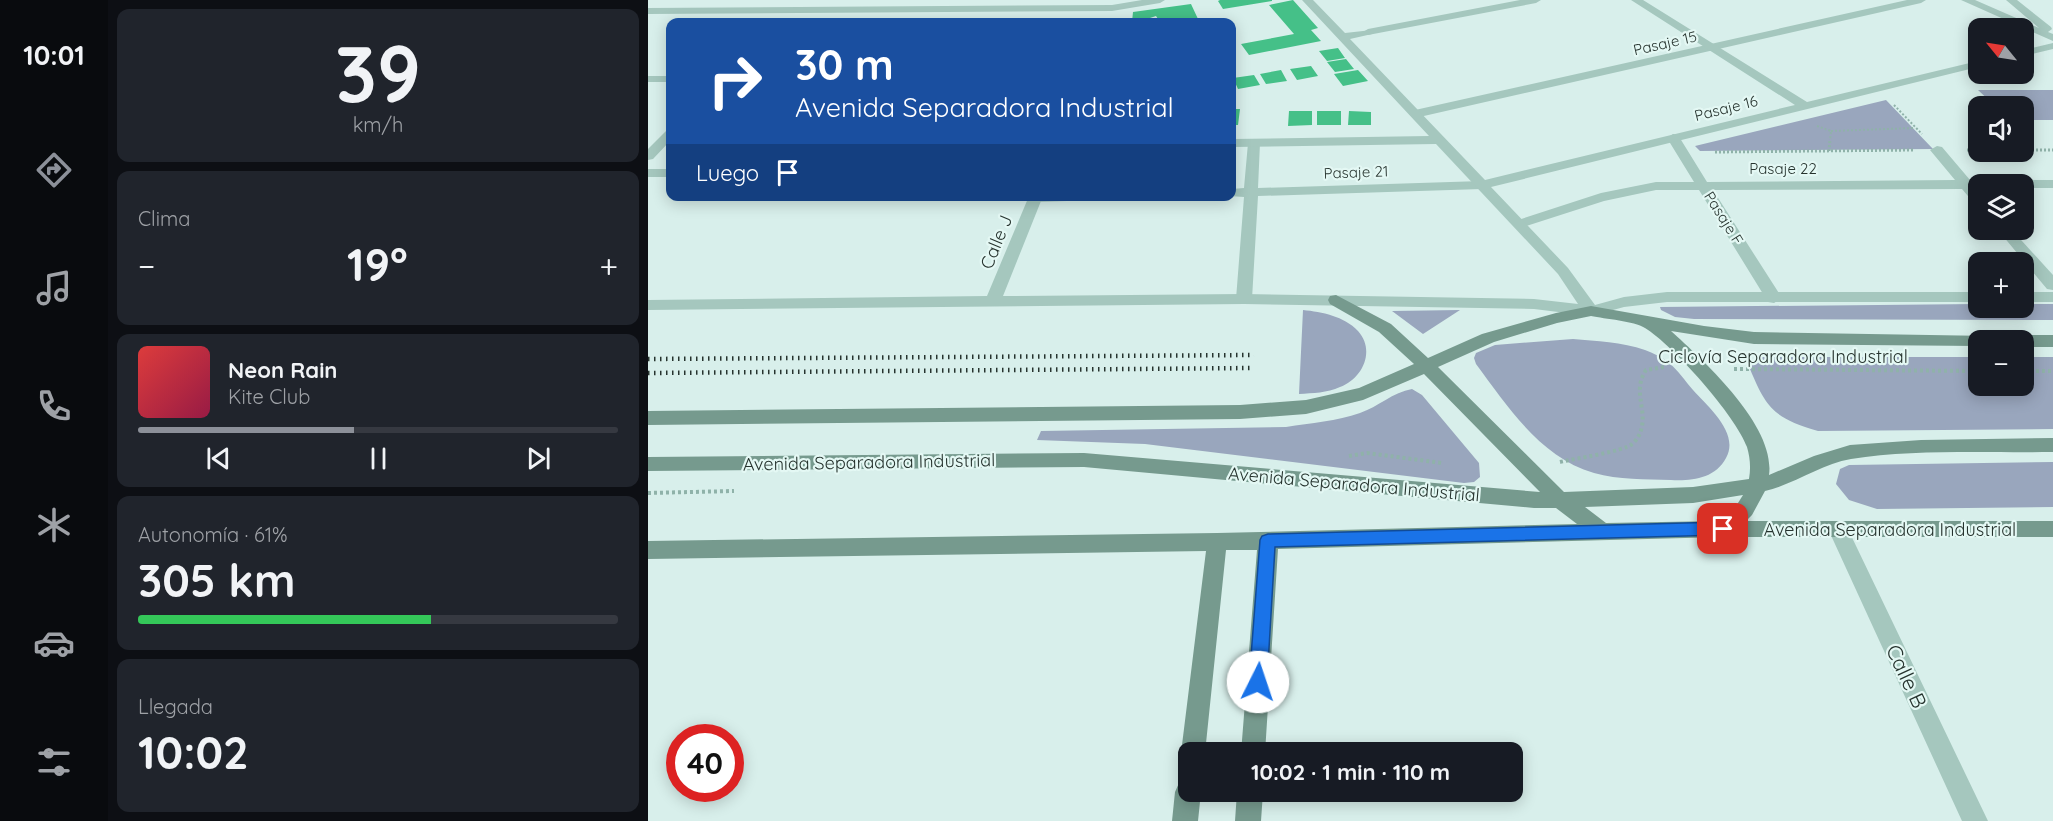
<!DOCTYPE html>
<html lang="es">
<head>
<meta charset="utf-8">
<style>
  body { margin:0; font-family:Quicksand,sans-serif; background:#20242c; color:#f1f3f6; height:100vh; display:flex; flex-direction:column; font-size:22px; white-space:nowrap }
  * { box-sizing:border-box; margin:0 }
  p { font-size:20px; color:#9ea1a6 }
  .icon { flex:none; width:33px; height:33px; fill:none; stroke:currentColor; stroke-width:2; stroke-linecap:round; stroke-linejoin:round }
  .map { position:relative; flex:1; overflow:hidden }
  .details { display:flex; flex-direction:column; gap:9px; padding:9px; background:#0d0f14; width:540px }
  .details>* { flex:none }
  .hud { position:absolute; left:18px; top:18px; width:570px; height:183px; border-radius:12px; box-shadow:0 3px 15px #0003; background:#1a4fa0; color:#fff; overflow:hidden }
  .needle { width:39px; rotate:300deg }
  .fabs { position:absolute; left:1320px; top:18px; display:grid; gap:12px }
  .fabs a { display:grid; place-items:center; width:66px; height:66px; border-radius:12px; background:#171b24; box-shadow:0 3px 15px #0003; font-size:30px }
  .speed { position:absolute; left:18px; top:724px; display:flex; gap:12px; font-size:30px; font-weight:700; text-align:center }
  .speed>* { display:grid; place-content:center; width:78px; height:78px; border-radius:50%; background:#171b24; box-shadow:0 3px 15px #0003; line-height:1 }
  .speed .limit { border:9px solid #d22; background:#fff; color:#111 }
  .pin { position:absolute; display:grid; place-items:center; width:51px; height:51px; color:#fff; margin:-26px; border-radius:12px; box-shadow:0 3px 9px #0006 }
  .me { position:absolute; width:66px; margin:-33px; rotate:4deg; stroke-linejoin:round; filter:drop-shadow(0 0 4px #0008) }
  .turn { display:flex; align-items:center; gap:21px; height:126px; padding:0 30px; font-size:27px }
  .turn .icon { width:78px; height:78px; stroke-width:2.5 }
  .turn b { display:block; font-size:42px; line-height:51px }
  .then { display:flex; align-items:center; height:57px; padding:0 30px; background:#0003; gap:12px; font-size:22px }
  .big { font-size:45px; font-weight:700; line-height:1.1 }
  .details .card { flex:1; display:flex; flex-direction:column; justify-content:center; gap:9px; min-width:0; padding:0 21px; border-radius:12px; background:#20242c }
  .details .dial { align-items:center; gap:0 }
  .dial b { font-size:78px; line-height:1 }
  .song { display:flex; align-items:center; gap:18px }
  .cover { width:72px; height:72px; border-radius:9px; background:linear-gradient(135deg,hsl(0 70% 55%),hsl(340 70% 35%)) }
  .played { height:6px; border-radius:3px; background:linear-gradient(90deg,#8c9099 45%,#363941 45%) }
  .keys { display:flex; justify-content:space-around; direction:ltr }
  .heat { display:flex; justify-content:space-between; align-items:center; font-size:33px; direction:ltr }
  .charge { height:9px; border-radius:4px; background:linear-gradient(90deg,#34c759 61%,#363941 0) }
  .trip { position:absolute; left:530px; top:742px; width:345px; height:60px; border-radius:12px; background:#171b24; box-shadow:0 3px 15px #0003; font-weight:700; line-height:60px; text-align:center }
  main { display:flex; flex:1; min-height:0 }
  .menu { display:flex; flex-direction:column; width:108px; justify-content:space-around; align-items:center; background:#090b0e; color:#9ea1a6 }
  .menu .icon { width:42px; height:42px }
  .menu .on { color:#8c9099 }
  .menu b { font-size:27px; color:#f1f3f6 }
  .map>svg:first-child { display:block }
  .green { fill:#99a6bd }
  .building { fill:#45c088 }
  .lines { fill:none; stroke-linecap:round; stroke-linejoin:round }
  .path-far2 { stroke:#8fb2a9; stroke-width:2; stroke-dasharray:2 2; stroke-linecap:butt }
  .path-far1 { stroke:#8fb2a9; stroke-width:3; stroke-dasharray:2 2; stroke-linecap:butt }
  .path { stroke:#8fb2a9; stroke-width:4; stroke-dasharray:3 3; stroke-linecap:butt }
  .lane { fill:#a5c7be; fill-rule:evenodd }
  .street { fill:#a5c7be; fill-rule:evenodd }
  .secondary { fill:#769a8e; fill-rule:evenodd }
  .rail { stroke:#26332e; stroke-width:4.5; stroke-dasharray:1.5 4.5; stroke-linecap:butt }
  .route { fill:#1a73e8; stroke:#114b97; stroke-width:1.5 }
  .labels { text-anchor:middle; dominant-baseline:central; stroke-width:4.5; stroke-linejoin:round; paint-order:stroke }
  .far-street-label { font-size:15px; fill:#26332e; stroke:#e4f8f4 }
  .street-label { font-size:18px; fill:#26332e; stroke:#e4f8f4 }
  .near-street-label { font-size:21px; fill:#26332e; stroke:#e4f8f4 }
</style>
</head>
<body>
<main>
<nav class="menu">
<b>10:01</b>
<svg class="icon on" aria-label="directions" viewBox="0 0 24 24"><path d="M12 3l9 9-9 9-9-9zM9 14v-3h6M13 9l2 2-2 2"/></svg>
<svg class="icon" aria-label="music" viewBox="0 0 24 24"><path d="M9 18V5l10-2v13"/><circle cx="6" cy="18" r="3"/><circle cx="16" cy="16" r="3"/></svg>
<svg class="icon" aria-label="phone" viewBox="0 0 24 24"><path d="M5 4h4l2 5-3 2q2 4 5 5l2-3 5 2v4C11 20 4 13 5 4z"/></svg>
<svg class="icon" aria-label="climate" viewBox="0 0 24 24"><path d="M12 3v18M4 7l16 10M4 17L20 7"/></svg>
<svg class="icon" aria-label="car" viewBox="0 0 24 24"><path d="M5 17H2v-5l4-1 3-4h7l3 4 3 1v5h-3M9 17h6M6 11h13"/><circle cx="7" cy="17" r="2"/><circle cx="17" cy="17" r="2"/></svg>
<svg class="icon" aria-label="filters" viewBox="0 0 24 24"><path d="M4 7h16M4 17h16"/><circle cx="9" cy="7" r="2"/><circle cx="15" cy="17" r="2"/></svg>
</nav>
<section class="details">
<div class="card dial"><b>39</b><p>km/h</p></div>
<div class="card"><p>Clima</p>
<div class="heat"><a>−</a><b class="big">19°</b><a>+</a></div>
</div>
<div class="card">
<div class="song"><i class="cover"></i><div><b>Neon Rain</b><p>Kite Club</p></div></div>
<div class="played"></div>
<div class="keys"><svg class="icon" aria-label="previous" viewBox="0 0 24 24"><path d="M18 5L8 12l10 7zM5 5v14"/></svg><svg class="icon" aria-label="pause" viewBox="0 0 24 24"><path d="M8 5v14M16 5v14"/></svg><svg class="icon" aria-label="next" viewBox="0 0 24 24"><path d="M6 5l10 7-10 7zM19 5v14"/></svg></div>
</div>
<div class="card"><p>Autonomía · 61%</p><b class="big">305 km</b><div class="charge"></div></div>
<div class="card"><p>Llegada</p><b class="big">10:02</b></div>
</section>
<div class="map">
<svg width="1405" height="821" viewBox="0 0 1405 821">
  <rect width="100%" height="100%" fill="#d8efeb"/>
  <path class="green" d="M1330,90H1405V120H1376V106H1347Z
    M1238,100L1285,149L1052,151L1047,146Z
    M1330,304V308H1376V304H1405V320L1046,319L1027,317L1013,310L1012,307Z
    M655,310C674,312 696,316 710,331C728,351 714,379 692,387C679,393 665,393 651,394Z
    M812,310L775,334L744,311Z
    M925,339C948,341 974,342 997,350C1005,353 1014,357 1021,363C1030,370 1037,381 1045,390C1060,407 1092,433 1078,458C1067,479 1043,481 1023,480C997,479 971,480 946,473C892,457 860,407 828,364L826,358L828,353L847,345Z
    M1112,357H1330V386H1376V357H1405V429L1170,431C1127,418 1119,410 1102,369L1104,362Z
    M764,389L774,395L831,463L832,477L826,482L816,483L497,444L389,440L393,431L638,427C663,423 689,421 712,413C730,407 745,392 764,389Z
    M1405,462V507L1229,509L1201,500L1188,484L1192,469L1201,465Z"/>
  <path class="building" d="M572,0H624V1L575,9L570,1Z
    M645,0L670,28L663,30L673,41L601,55L593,44L646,34L621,5Z
    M543,4L550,19L512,22L508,16L496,20L499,22H484L485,12Z
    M690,48L697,58L679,61L671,51Z
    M698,59L706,69L687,72L679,62Z
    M663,66L670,76L649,80L642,69Z
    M633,70L639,81L618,84L612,74Z
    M710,70L720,81L695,86L686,74Z
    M606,75L612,85L590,89L585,78Z
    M584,109H592L590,125H584Z
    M641,111H664V125L640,126Z
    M669,111H693V125H669Z
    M701,111L723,112V125H700Z"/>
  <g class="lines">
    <path class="path-far2" d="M1246,105L1274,134
      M1169,126L1183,131L1182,140
      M1183,131L1267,128"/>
    <path class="path-far1" d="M1319,150H1330
      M1376,150H1405
      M1181,151L1182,139
      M1067,152L1267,150"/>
    <path class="path" d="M1086,369L1330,371
      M1376,371H1405
      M701,456L719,453L794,463
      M912,462C925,459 977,451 984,444C994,436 996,422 994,410C992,394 989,384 998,370L1016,367
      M0,493L86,491"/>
    <path class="lane" d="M872,0H893L888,3L720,35L715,32L720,29Z
      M1259,0H1278L1273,3L767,118L761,114L767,110Z
      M1025,134L1030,135L1059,182L1307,180L1282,150L1289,146L1294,147L1322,180H1405V188H1376V184H1330L1329,188L1330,203L1325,202L1314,189L1065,190L1134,298L1126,303L1120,302L1051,190H1008L956,201L872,228L865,224L867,221L953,193L1008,182H1046L1019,138Z
      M606,139L612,143L610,188L834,181L841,185L834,189L610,196L604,299L602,303H590L588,299L596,197L581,196H584V189L596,188L600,143Z
      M381,196H457L450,200L387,202L382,201Z
      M1350,230H1364L1405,275V290L1399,289Z"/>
    <path class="street" d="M494,0H517L512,3L464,11L0,14V8L464,5Z
      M654,0H665L697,33L724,30V34L702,39L837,180L1147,105L983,0H995L1159,102L1330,61V67L843,187L920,268L947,305L976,297L1019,292H1330V302H1019L976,307L943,316L886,309L596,304L0,310V300L339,296L381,196H395L355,296L596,294L886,299L930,304L910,274L788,144L584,147V139L781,136Z
      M1313,0H1327L1391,28L1358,0H1369L1403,27L1404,29L1400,32L1405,34V41Z
      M1405,43V49L1376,56V50Z
      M0,76H22V82H0Z
      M22,130V141L5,159L0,160V149L18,131Z
      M0,169H22V177H0Z
      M1376,292H1405V302H1376Z
      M1191,522L1198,525L1340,821H1314L1181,531L1184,525Z"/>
    <path class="secondary" d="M688,295L743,324L780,358L834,334L908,313L943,306L1056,326L1106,332L1342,336L1344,340H1330V346L1106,344L1023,331C1056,361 1128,426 1121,475L1166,456L1202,445L1273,440L1405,438V452C1341,453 1265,449 1203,459C1173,464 1147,484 1117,491L1104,515L1098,521H1405V537H1075L630,549L617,753H593L609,550H578L557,753H540V763L536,762L533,753L558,551L0,559V541L569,533L929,524L908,508H886L436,467L0,471V457L436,453L892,492L776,374L715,400L658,414L592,419L0,425V411L592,405L658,400L711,388L766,364L731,332L682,304L680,300L682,296ZM943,316C957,319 986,321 997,328C1025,345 1088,416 1099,447C1102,457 1103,468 1101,479L1045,487L916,492L790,367L846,342L909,323ZM1095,495L1090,503L1070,521L958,523L937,507L1045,503Z
      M1376,335H1405V347H1376V340H1368L1370,337Z
      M540,779V792H553L550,821H524L527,792L531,783Z
      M589,792H615L613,821H587Z"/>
    <path class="rail" d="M0,359L606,355
      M0,373L604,368"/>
  </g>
  <path class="route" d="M1075,522L1080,524L1082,529L1080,533L1075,535L627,547L619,682L616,688L610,690L604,688L601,682L612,540L614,536L620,534Z"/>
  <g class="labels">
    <g class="far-street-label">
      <text transform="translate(1017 43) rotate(-13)">Pasaje 15</text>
      <text transform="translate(1078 108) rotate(-14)">Pasaje 16</text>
      <text x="1135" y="168">Pasaje 22</text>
      <text transform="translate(708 172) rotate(-2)">Pasaje 21</text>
      <text transform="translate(1076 218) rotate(58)">Pasaje F</text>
    </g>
    <g class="street-label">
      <text transform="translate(348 242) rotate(-68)">Calle J</text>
      <text x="1135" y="356">Ciclovía Separadora Industrial</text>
      <text transform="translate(221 462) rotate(-1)">Avenida Separadora Industrial</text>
      <text transform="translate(706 484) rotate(5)">Avenida Separadora Industrial</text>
      <text x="1242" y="529">Avenida Separadora Industrial</text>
    </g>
    <g class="near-street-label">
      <text transform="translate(1259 676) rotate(65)">Calle B</text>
    </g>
  </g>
</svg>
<div class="fabs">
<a><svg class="needle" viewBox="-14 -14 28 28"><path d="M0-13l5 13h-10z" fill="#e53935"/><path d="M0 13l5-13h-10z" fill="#9ea1a6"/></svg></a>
<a><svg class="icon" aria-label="sound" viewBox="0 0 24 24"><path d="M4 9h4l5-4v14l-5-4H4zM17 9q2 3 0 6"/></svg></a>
<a><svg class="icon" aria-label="layers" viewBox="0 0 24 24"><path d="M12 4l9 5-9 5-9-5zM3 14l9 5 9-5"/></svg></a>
<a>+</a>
<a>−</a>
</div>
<div class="speed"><div class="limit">40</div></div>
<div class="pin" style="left:1075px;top:529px;background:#d93025"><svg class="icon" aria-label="arrive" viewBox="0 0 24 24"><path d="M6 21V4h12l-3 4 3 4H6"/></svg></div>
<svg class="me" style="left:610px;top:682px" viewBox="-20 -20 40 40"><circle r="19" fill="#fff"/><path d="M0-13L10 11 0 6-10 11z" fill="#1a73e8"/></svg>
<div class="trip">10:02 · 1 min · 110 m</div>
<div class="hud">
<div class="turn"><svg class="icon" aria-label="right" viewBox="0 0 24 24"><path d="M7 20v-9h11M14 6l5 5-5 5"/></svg><div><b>30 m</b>Avenida Separadora Industrial</div></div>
<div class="then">Luego<svg class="icon" aria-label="arrive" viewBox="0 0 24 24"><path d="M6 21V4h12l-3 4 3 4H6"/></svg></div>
</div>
</div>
</main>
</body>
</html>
